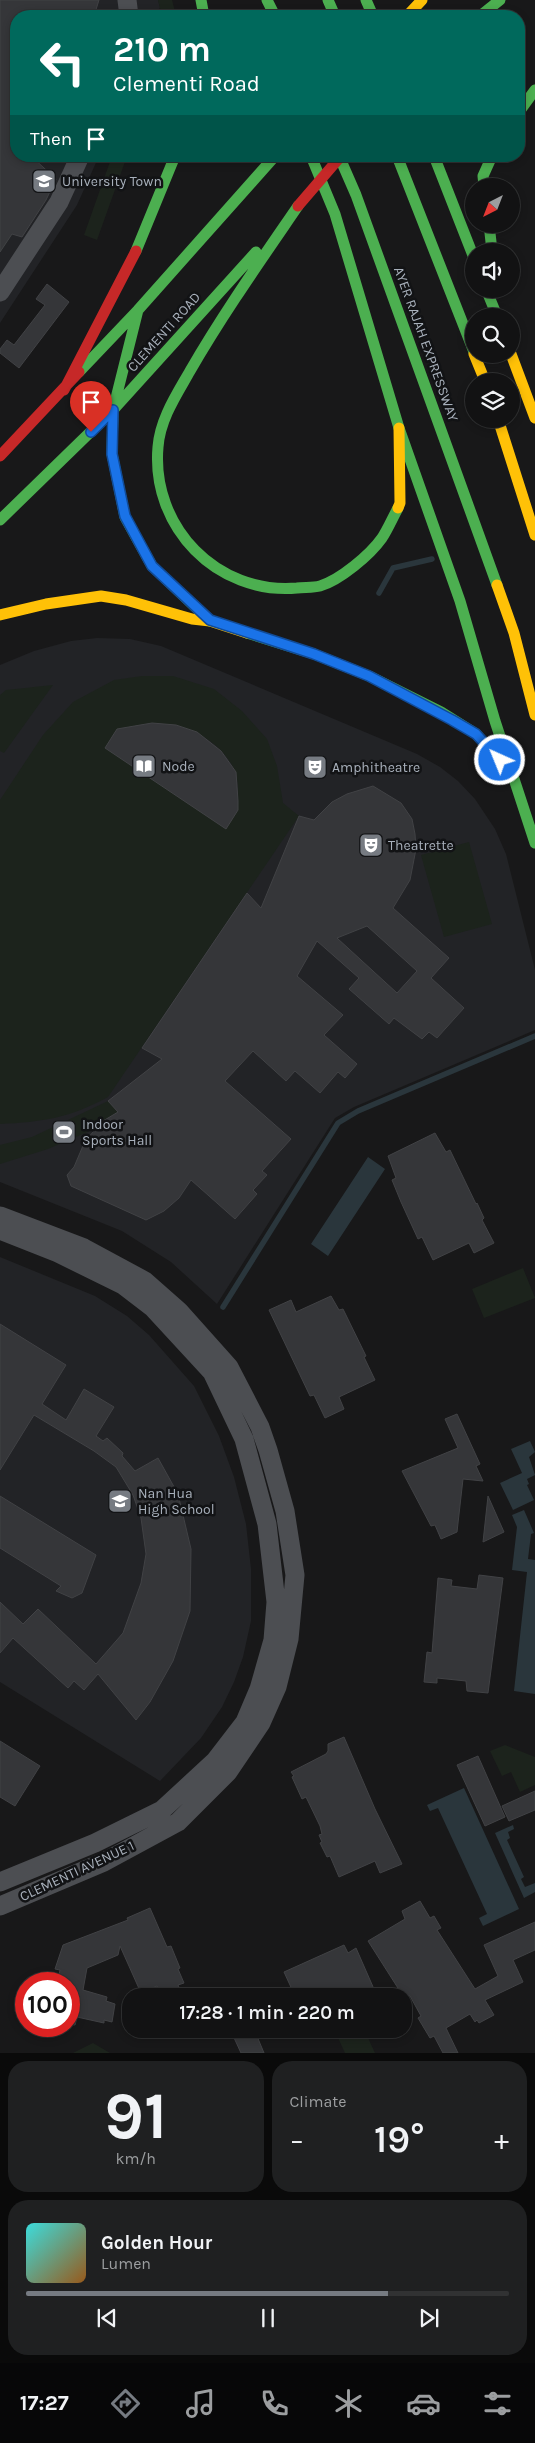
<!DOCTYPE html>
<html lang="en">
<head>
<meta charset="utf-8">
<style>
  body { margin:0; font-family:Karla,sans-serif; background:#1f2021; color:#f1f3f6; height:100vh; display:flex; flex-direction:column; font-size:19px; white-space:nowrap }
  * { box-sizing:border-box; margin:0 }
  p { font-size:16px; color:#9c9ea0 }
  .icon { flex:none; width:28px; height:28px; fill:none; stroke:currentColor; stroke-width:2; stroke-linecap:round; stroke-linejoin:round }
  .map { position:relative; height:2053px; overflow:hidden }
  .details { display:flex; flex-direction:column; gap:8px; padding:8px; background:#0a0a0a; flex:1 }
  .details>* { flex:none }
  .banner { position:absolute; left:10px; top:10px; width:515px; height:152px; border-radius:20px; box-shadow:0 2px 8px #0003,0 0 0 1px #313233; background:#00695c; color:#fff; overflow:hidden }
  .needle { width:32px; rotate:222deg }
  .fabs { position:absolute; left:465px; top:178px; display:grid; gap:10px }
  .fabs a { display:grid; place-items:center; width:55px; height:55px; border-radius:50%; background:#121213; box-shadow:0 2px 8px #0003,0 0 0 1px #313233; font-size:25px }
  .speed { position:absolute; left:15px; top:1972px; display:flex; gap:10px; font-size:25px; font-weight:700; text-align:center }
  .speed>* { display:grid; place-content:center; width:65px; height:65px; border-radius:50%; background:#121213; box-shadow:0 2px 8px #0003,0 0 0 1px #313233; line-height:1 }
  .speed .limit { border:8px solid #d22; background:#fff; color:#111 }
  .pin { position:absolute; display:grid; place-items:center; width:42px; height:42px; color:#fff; margin:-51px -21px; border-radius:50% 50% 50% 0; rotate:-45deg; box-shadow:0 0 5px #0007 }
  .pin .icon { rotate:45deg }
  .me { position:absolute; width:55px; margin:-28px; rotate:316deg; stroke-linejoin:round; filter:drop-shadow(0 0 4px #0008) }
  .turn { display:flex; align-items:center; gap:18px; height:105px; padding:0 20px; font-size:22px }
  .turn .icon { width:65px; height:65px; stroke-width:2.5 }
  .turn b { display:block; font-size:35px; line-height:42px }
  .then { display:flex; align-items:center; height:48px; padding:0 20px; background:#0003; gap:10px; font-size:19px }
  .big { font-size:38px; font-weight:600; line-height:1.1 }
  .details .tile { flex:1; display:flex; flex-direction:column; justify-content:center; gap:8px; min-width:0; padding:0 18px; border-radius:20px; background:#1f2021 }
  .details .dial { align-items:center; gap:0 }
  .dial b { font-size:65px; line-height:1 }
  .song { display:flex; align-items:center; gap:15px }
  .cover { width:60px; height:60px; border-radius:8px; background:linear-gradient(135deg,hsl(180 70% 55%),hsl(30 70% 35%)) }
  .played { height:5px; border-radius:2px; background:linear-gradient(90deg,#767b82 75%,#313233 75%) }
  .keys { display:flex; justify-content:space-around; direction:ltr }
  .heat { display:flex; justify-content:space-between; align-items:center; font-size:28px; direction:ltr }
  .details .tiles { flex:1; display:grid; gap:8px; grid-template-columns:1fr 1fr }
  .tile:last-child { grid-column:span 2 }
  .trip { position:absolute; left:122px; top:1988px; width:290px; height:50px; border-radius:20px; background:#121213; box-shadow:0 2px 8px #0003,0 0 0 1px #313233; font-weight:600; line-height:50px; text-align:center }
  .dock { display:flex; height:80px; justify-content:space-around; align-items:center; background:#070708; color:#9c9ea0 }
  .dock .icon { width:35px; height:35px }
  .dock .active { color:#767b82 }
  .dock b { font-size:22px; color:#f1f3f6 }
  .map>svg:first-child { display:block }
  .built { fill:#222326 }
  .green { fill:#1c231c; fill-rule:evenodd }
  .water { fill:#2a363c }
  .lines { fill:none; stroke-linecap:round; stroke-linejoin:round }
  .stream { stroke:#2a363c; stroke-width:5.5 }
  .building { fill:#353639; stroke:#414245; fill-rule:evenodd }
  .street { stroke:#4c4e52; stroke-width:19 }
  .fast { stroke:#4caf50; stroke-width:11 }
  .slow { stroke:#ffc107; stroke-width:11 }
  .jam { stroke:#c62828; stroke-width:11 }
  .jam-bridge { stroke:#c62828; stroke-width:11 }
  .route-casing { stroke:#114b97; stroke-width:12 }
  .route { stroke:#1a73e8; stroke-width:9 }
  .labels { text-anchor:middle; dominant-baseline:central; stroke-width:5; stroke-linejoin:round; paint-order:stroke }
  .poi-label { font-size:14px; fill:#a8b0bb; stroke:#121315; text-anchor:start }
  .street-label { font-size:14px; fill:#a8b0bb; stroke:#121315 }
</style>
</head>
<body>
<div class="map">
<svg width="535" height="2053" viewBox="0 0 535 2053">
  <rect width="100%" height="100%" fill="#181819"/>
  <path class="built" d="M0,0H158L160,7L157,16H16V156H99L77,205L0,323Z
    M97,638L130,639L161,646L417,754L440,767L458,781L475,799L495,829L506,854L535,970V1030L354,1107L335,1118L217,1304L171,1262L122,1231L0,1182V665L34,651L71,641Z
    M0,1257L95,1296L127,1316L149,1335L194,1386L219,1436L234,1477L246,1524L251,1569V1621L243,1657L234,1682L222,1707L201,1738L160,1781L0,1682Z"/>
  <path class="green" d="M158,0H172L176,16H162Z
    M112,156H127L97,240L84,235Z
    M142,676H173L214,689L242,711L267,739L277,766L283,803L299,816L108,1097C70,1118 42,1122 0,1124V800L43,735L73,702L114,680ZM152,723C186,725 220,738 235,771C239,781 238,799 238,810L113,736L117,729Z
    M53,685L4,753L0,751V695L6,690Z
    M469,842L492,924L444,937L421,855Z
    M108,1101L118,1112L103,1121L97,1128L48,1149L0,1164V1145L32,1137Z
    M523,1268L535,1298L484,1318L472,1289Z
    M505,1745L535,1757V1785L520,1792L511,1772L502,1776L490,1751Z
    M334,2029H364L375,2053H345Z
    M93,2043L110,2053H73Z"/>
  <path class="water" d="M368,1157L385,1169L328,1256L311,1244Z
    M530,1441L535,1452L529,1457L535,1475L527,1479L529,1484L527,1485L534,1500L513,1510L500,1483L522,1473L511,1449Z
    M524,1510L534,1533L531,1534L528,1559L535,1560V1694L514,1691L527,1572L512,1570L517,1527L512,1515Z
    M464,1788L519,1909L483,1926L479,1918L487,1914L438,1808L430,1811L427,1805Z
    M513,1825L514,1829L508,1832L510,1838L507,1840L524,1877L521,1879L525,1887L535,1883V1892L524,1898L495,1833Z"/>
  <g class="lines">
    <path class="stream" d="M379,593L393,568L432,559
      M223,1307L338,1123L358,1111L535,1036"/>
  </g>
  <path class="building" d="M0,0H99L94,16H16V156H31L56,179L46,200L22,237L12,234L0,252Z
    M47,284L69,302L19,368L0,353V349L7,340L14,345L45,305L36,299Z
    M152,723L176,725L197,732L221,751L236,772L238,801V810L226,829L105,748L117,729Z
    M373,786L401,803L412,819L415,834L416,849L410,880L393,908L449,958L431,978L464,1008L437,1038L429,1032L422,1039L394,1018L389,1024L349,989L359,978L317,941L297,976L343,1015L324,1035L357,1064L345,1078L338,1072L320,1093L295,1071L286,1081L253,1051L225,1081L291,1139L262,1171L267,1175L253,1190L257,1194L235,1219L191,1180L179,1198L164,1211L146,1220L71,1186L67,1175L74,1167L85,1141L103,1121L118,1112L108,1101L162,1059L142,1048L247,893L261,908L299,816L314,820L332,802L347,794ZM367,926L417,971L397,993L337,938Z
    M435,1133L446,1152L450,1150L476,1204L477,1203L484,1218L482,1220L494,1243L474,1253L469,1243L433,1260L422,1237L418,1239L401,1202L392,1180L396,1178L388,1156Z
    M331,1296L339,1310L343,1309L366,1356L364,1357L375,1380L339,1397L344,1409L325,1418L314,1395L310,1396L269,1310L291,1300L296,1312Z
    M0,1324L66,1365L42,1404L66,1420L84,1389L114,1407L96,1436L103,1441L107,1438L123,1453L122,1456L135,1471L158,1458L178,1494L191,1549L190,1611L173,1661L150,1702L136,1720L98,1674L84,1690L74,1681L68,1688L13,1638L0,1653V1602L23,1624L38,1609L96,1664L123,1633L141,1583L146,1554L141,1518L133,1495L116,1467L94,1451L34,1415L0,1470Z
    M457,1414L480,1464L476,1466L483,1481L463,1479L457,1532L441,1539L435,1525L431,1526L402,1471L458,1448L445,1419Z
    M0,1496L96,1555L82,1593L72,1598L56,1591L61,1586L0,1548Z
    M488,1496L504,1532L483,1542Z
    M479,1575L503,1578L488,1693L467,1691L466,1681L437,1678V1683L424,1682L427,1652L432,1653L438,1578L452,1580L451,1586L477,1589Z
    M344,1737L375,1809L402,1864L380,1873L375,1861L339,1877L330,1856L327,1857L320,1843L322,1842L319,1835L322,1834L320,1826L306,1797L302,1799L292,1777L294,1776L291,1772L326,1754L328,1751V1744Z
    M0,1741L40,1766L15,1806L0,1797Z
    M478,1756L505,1817L485,1826L457,1765Z
    M535,1791V1810L509,1821L502,1806Z
    M420,1901L430,1918L434,1916L441,1928L437,1930L475,1989L498,1976L484,1945L535,1922V1950L513,1960L523,1982L485,2000L494,2015L479,2023L477,2020L475,2022L470,2014L446,2028L458,2053H443L434,2036L430,2038L418,2018L421,2016L410,1996H403L368,1941L405,1919L402,1911Z
    M150,1908L167,1947L171,1946L180,1968L178,1969L184,1983L178,1985L181,1992L170,1996H162L157,1986L141,1993L120,1946L118,1955L87,1968L83,1990L107,1997L106,2001L115,2004L112,2022L104,2020V2023L77,2017L75,2025L69,2024V1984H57L60,1970L55,1969L63,1945L128,1920L127,1918Z
    M344,1945L348,1953L356,1948L377,1996H295L284,1972Z
    M230,2029H254L264,2053H241Z"/>
  <g class="lines">
    <path class="street" d="M127,0L129,16
      M0,292L59,202L80,156
      M0,1216L84,1248L145,1281L179,1311L229,1367L260,1427L268,1450L285,1511L295,1575L289,1639L277,1687L261,1723L228,1772L178,1822L104,1862L0,1906
      M0,1230L58,1253L123,1285L153,1308L212,1372L244,1439L267,1524L276,1602L273,1640L259,1689L245,1722L215,1761L162,1810L95,1843L0,1882"/>
    <path class="fast" d="M201,0L204,16
      M267,0L275,16
      M328,0L335,16
      M366,0L373,16
      M480,16L500,0
      M519,112L535,90
      M311,156L335,214L399,428L460,601L495,721L535,843
      M339,156L356,195L497,585
      M397,156L474,352
      M434,156L474,258
      M484,186L483,176L492,156
      M298,206C261,260 223,314 190,371C177,394 160,419 158,447C151,527 217,595 297,588C304,587 313,588 320,586C340,580 370,555 382,538C388,529 393,517 398,508
      M489,224L492,251
      M136,251L175,156
      M486,289L497,316
      M138,310L113,410L112,454L125,517L152,566L210,621
      M79,372L138,310L275,156
      M0,520L113,410L256,252
      M247,633L314,654L369,676L441,712L476,734L505,766"/>
    <path class="slow" d="M407,16L422,0
      M474,354L485,381
      M511,354L535,418
      M498,419L535,535
      M398,508L400,503L399,428
      M497,585L514,633L535,715
      M0,615L46,604L101,596L126,600L192,619L210,621L247,633"/>
    <path class="jam" d="M64,390L136,251
      M0,456L79,372"/>
    <path class="jam-bridge" d="M298,206L341,156"/>
  </g>
  <g class="lines">
    <g class="route-casing">
      <path id="route" d="M91,432L113,410L112,454L125,516L152,566L210,620L314,654L369,676L452,720L476,734L500,760"/>
    </g>
    <use href="#route" class="route"/>
  </g>
  <defs>
    <g id="university-square" transform="scale(1.25)"><rect x="-9" y="-9" width="18" height="18" rx="4" fill="#767b82" stroke="#121315"/><path d="M0-5L7-2L0 1L-7-2ZM-4 1L0 2.5L4 1V4Q0 6-4 4Z" fill="#fff"/></g>
    <g id="library-square" transform="scale(1.25)"><rect x="-9" y="-9" width="18" height="18" rx="4" fill="#767b82" stroke="#121315"/><path d="M-6-4Q-3-5.5-.7-3.5V5Q-3 3-6 4ZM6-4Q3-5.5 .7-3.5V5Q3 3 6 4Z" fill="#fff"/></g>
    <g id="theatre-square" transform="scale(1.25)"><rect x="-9" y="-9" width="18" height="18" rx="4" fill="#767b82" stroke="#121315"/><path d="M-5-5.5Q0-4 5-5.5V0Q5 5 0 6Q-5 5-5 0ZM-3.3-2.5H-1v1.5H-3.3ZM1-2.5H3.3v1.5H1ZM-2.8 1Q0 5.5 2.8 1Z" fill="#fff"/></g>
    <g id="stadium-square" transform="scale(1.25)"><rect x="-9" y="-9" width="18" height="18" rx="4" fill="#767b82" stroke="#121315"/><path d="M0-5a6.5 5 0 1 0 0 10a6.5 5 0 1 0 0-10ZM-3.5-1.8h7v3.6h-7Z" fill="#fff"/></g>
    <g id="school-square" transform="scale(1.25)"><rect x="-9" y="-9" width="18" height="18" rx="4" fill="#767b82" stroke="#121315"/><path d="M0-5L7-2L0 1L-7-2ZM-4 1L0 2.5L4 1V4Q0 6-4 4Z" fill="#fff"/></g>
  </defs>
  <g fill-rule="evenodd">
    <use href="#university-square" x="44" y="181"/>
    <use href="#library-square" x="144" y="766"/>
    <use href="#theatre-square" x="315" y="767"/>
    <use href="#theatre-square" x="371" y="845"/>
    <use href="#stadium-square" x="64" y="1132"/>
    <use href="#school-square" x="120" y="1501"/>
  </g>
  <g class="labels">
    <g class="poi-label">
      <text x="62" y="181">University Town</text>
      <text x="162" y="766">Node</text>
      <text x="332" y="767">Amphitheatre</text>
      <text x="388" y="845">Theatrette</text>
      <text x="82" y="1124">Indoor<tspan x="82" dy="16">Sports Hall</tspan></text>
      <text x="138" y="1493">Nan Hua<tspan x="138" dy="16">High School</tspan></text>
    </g>
    <g class="street-label">
      <text transform="translate(164 332) rotate(-48)">CLEMENTI ROAD</text>
      <text transform="translate(426 344) rotate(70)">AYER RAJAH EXPRESSWAY</text>
      <text transform="translate(77 1871) rotate(-25)">CLEMENTI AVENUE 1</text>
    </g>
  </g>
</svg>
<div class="fabs">
<a><svg class="needle" viewBox="-14 -14 28 28"><path d="M0-13l5 13h-10z" fill="#e53935"/><path d="M0 13l5-13h-10z" fill="#9c9ea0"/></svg></a>
<a><svg class="icon" aria-label="sound" viewBox="0 0 24 24"><path d="M4 9h4l5-4v14l-5-4H4zM17 9q2 3 0 6"/></svg></a>
<a><svg class="icon" aria-label="search" viewBox="0 0 24 24"><circle cx="10" cy="10" r="6"/><path d="M15 15l6 6"/></svg></a>
<a><svg class="icon" aria-label="layers" viewBox="0 0 24 24"><path d="M12 4l9 5-9 5-9-5zM3 14l9 5 9-5"/></svg></a>
</div>
<div class="speed"><div class="limit">100</div></div>
<div class="pin" style="left:91px;top:432px;background:#d93025"><svg class="icon" aria-label="arrive" viewBox="0 0 24 24"><path d="M6 21V4h12l-3 4 3 4H6"/></svg></div>
<svg class="me" style="left:500px;top:760px" viewBox="-20 -20 40 40"><circle r="17" fill="#1a73e8" stroke="#fff" stroke-width="3"/><path d="M0-11L8 9 0 5-8 9z" fill="#fff"/></svg>
<div class="trip">17:28 · 1 min · 220 m</div>
<div class="banner">
<div class="turn"><svg class="icon" aria-label="left" viewBox="0 0 24 24"><path d="M17 20v-9H6M10 6l-5 5 5 5"/></svg><div><b>210 m</b>Clementi Road</div></div>
<div class="then">Then<svg class="icon" aria-label="arrive" viewBox="0 0 24 24"><path d="M6 21V4h12l-3 4 3 4H6"/></svg></div>
</div>
</div>
<section class="details">
<div class="tiles">
<div class="tile dial"><b>91</b><p>km/h</p></div>
<div class="tile"><p>Climate</p>
<div class="heat"><a>−</a><b class="big">19°</b><a>+</a></div>
</div>
<div class="tile">
<div class="song"><i class="cover"></i><div><b>Golden Hour</b><p>Lumen</p></div></div>
<div class="played"></div>
<div class="keys"><svg class="icon" aria-label="previous" viewBox="0 0 24 24"><path d="M18 5L8 12l10 7zM5 5v14"/></svg><svg class="icon" aria-label="pause" viewBox="0 0 24 24"><path d="M8 5v14M16 5v14"/></svg><svg class="icon" aria-label="next" viewBox="0 0 24 24"><path d="M6 5l10 7-10 7zM19 5v14"/></svg></div>
</div>
</div>
</section>
<nav class="dock">
<b>17:27</b>
<svg class="icon active" aria-label="directions" viewBox="0 0 24 24"><path d="M12 3l9 9-9 9-9-9zM9 14v-3h6M13 9l2 2-2 2"/></svg>
<svg class="icon" aria-label="music" viewBox="0 0 24 24"><path d="M9 18V5l10-2v13"/><circle cx="6" cy="18" r="3"/><circle cx="16" cy="16" r="3"/></svg>
<svg class="icon" aria-label="phone" viewBox="0 0 24 24"><path d="M5 4h4l2 5-3 2q2 4 5 5l2-3 5 2v4C11 20 4 13 5 4z"/></svg>
<svg class="icon" aria-label="climate" viewBox="0 0 24 24"><path d="M12 3v18M4 7l16 10M4 17L20 7"/></svg>
<svg class="icon" aria-label="car" viewBox="0 0 24 24"><path d="M5 17H2v-5l4-1 3-4h7l3 4 3 1v5h-3M9 17h6M6 11h13"/><circle cx="7" cy="17" r="2"/><circle cx="17" cy="17" r="2"/></svg>
<svg class="icon" aria-label="filters" viewBox="0 0 24 24"><path d="M4 7h16M4 17h16"/><circle cx="9" cy="7" r="2"/><circle cx="15" cy="17" r="2"/></svg>
</nav>
</body>
</html>
